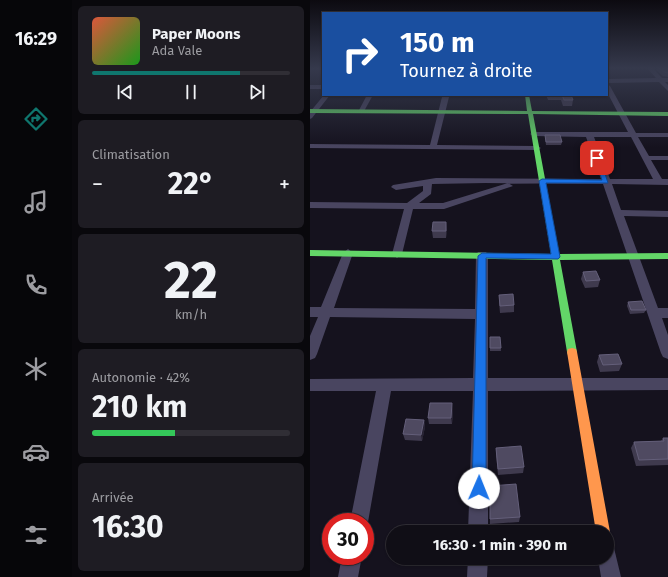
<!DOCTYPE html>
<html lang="fr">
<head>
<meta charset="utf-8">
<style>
  body { margin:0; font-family:"Fira Sans",sans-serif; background:#1e1c23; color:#f1f3f6; height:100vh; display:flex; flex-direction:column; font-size:15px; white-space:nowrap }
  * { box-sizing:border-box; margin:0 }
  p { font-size:13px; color:#9c9ca1 }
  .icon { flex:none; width:22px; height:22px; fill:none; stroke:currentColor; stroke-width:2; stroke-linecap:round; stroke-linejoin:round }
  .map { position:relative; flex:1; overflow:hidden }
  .drawer { display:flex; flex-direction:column; gap:6px; padding:6px; background:#09080c; width:238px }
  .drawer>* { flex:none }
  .hud { position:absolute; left:12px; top:12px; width:286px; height:84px; border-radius:0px; box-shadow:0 1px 3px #0004,0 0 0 1px #302e35; background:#1a4fa0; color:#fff; overflow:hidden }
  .speed { position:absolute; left:12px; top:513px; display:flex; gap:8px; font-size:20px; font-weight:700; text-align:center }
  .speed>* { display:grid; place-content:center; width:52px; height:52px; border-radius:50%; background:#100e16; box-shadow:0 1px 3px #0004,0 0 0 1px #302e35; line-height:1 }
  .speed .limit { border:6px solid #d22; background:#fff; color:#111 }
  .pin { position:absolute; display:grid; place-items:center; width:34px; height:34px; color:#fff; margin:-17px; border-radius:8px; box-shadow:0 2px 6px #0006 }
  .me { position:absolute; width:44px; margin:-22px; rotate:1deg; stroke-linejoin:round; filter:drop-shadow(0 0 3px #0008) }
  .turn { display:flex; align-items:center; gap:14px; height:84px; padding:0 12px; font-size:18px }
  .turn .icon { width:52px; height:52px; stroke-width:2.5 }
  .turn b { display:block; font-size:28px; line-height:34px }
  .big { font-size:30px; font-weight:700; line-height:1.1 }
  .drawer .tile { flex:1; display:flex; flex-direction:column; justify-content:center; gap:6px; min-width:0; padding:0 14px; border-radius:6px; background:#1e1c23 }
  .drawer .dial { align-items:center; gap:0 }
  .dial b { font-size:52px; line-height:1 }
  .song { display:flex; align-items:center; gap:12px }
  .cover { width:48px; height:48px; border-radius:6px; background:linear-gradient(135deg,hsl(10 70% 55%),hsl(120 70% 35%)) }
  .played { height:4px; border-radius:2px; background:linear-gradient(90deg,#0f766e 75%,#302e35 75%) }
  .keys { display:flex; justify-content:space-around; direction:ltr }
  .heat { display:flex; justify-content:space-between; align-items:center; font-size:22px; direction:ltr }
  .charge { height:6px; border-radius:3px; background:linear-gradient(90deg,#34c759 42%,#302e35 0) }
  .trip { position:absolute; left:76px; top:525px; width:228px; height:40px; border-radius:20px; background:#100e16; box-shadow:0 1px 3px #0004,0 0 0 1px #302e35; font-weight:700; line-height:40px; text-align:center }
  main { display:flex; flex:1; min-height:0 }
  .menu { display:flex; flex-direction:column; width:72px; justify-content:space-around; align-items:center; background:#060609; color:#9c9ca1 }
  .menu .icon { width:28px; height:28px }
  .menu .selected { color:#0f766e }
  .menu b { font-size:18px; color:#f1f3f6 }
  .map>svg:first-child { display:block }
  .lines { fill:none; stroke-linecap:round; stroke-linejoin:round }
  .street { fill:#494560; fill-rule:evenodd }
  .fast { fill:#63d668; fill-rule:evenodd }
  .slow { fill:#ff974d; fill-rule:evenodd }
  .wall { fill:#3f3a4e }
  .shaded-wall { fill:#272333 }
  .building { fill:#4f4a61; stroke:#645f7a }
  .route { fill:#1a73e8; stroke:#114b97 }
</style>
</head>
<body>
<main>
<nav class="menu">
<b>16:29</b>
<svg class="icon selected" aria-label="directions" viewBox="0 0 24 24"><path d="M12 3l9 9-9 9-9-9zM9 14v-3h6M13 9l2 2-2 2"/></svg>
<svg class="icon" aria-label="music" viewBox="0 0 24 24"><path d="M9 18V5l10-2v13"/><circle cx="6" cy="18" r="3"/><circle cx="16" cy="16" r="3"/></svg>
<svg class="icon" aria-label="phone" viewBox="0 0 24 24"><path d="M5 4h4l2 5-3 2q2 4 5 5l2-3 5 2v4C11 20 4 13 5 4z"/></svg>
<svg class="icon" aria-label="climate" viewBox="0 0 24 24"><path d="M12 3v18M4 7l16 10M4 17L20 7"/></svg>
<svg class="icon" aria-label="car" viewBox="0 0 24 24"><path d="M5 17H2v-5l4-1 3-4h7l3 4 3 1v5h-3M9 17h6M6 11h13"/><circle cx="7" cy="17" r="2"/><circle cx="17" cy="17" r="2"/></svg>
<svg class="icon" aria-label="filters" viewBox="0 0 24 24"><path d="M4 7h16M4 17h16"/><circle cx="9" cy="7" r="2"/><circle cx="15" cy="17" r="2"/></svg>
</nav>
<section class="drawer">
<div class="tile">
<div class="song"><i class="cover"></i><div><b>Paper Moons</b><p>Ada Vale</p></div></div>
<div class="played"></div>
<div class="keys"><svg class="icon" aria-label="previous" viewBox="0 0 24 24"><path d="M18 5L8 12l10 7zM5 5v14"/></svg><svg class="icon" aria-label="pause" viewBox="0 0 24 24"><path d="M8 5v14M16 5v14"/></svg><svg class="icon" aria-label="next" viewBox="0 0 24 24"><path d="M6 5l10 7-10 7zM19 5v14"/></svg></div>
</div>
<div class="tile"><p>Climatisation</p>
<div class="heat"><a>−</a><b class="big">22°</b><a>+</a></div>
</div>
<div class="tile dial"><b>22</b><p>km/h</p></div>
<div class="tile"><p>Autonomie · 42%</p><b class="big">210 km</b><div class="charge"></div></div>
<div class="tile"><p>Arrivée</p><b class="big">16:30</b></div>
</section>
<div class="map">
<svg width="358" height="577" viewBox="0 0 358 577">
  <rect width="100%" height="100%" fill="#15121e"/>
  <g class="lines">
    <path class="street" d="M0,68H13V70H0Z
      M337,68H343L352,78H358V82H355L358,85V91L349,82L297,83V79L346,78Z
      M297,84L300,86L326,133H358V137H328L339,156H358V160H341L352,179H358V185L302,184L311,210L358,211V217L314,216L348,308H358V318H352L358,335V359L353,357L351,353L293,184L176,183L122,184L121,194L109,203H133L198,183L203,186L134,209H103L92,254L87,258L82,254L94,209L0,208V202L97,203L113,191V186L86,190L81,187L83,185L126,178L291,179L276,137L224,136L220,134L224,132H318L297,92ZM284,137H321L343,179H300Z
      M0,85H13V89H0Z
      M14,95H20L2,118L0,119V112Z
      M57,95H63L53,113H49L48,112Z
      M78,95H221L218,97H139L127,145L227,146L231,148L227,150L0,148V144L120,145L132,97H81Z
      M38,249L43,253L24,308L165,309L166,255L168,252H176L178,255V378H358V390L178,391V532H158L163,391H81L58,522L55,529V522H40L66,391H0V379L163,378L165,319L20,317L7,354L5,358L0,360V336L8,317H0V307H11L33,253Z
      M297,545L304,548L311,577H291L288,558H297Z
      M32,556H52L48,577H28Z
      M158,558H178L177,577H157Z"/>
    <path class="fast" d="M215,95H219L222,111L358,112V116L223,114L249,254L358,253V259L250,260L267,352L266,355L262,356L258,355L257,352L242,260L0,256V250L241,254L218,114L0,113V109L217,111Z"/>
    <path class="slow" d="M262,348L266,349L267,352L300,532L297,537V532H286L257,352L258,349Z"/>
  </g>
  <path class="wall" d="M347,68H358V77L353,76L346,70Z
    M236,95H261L263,100L262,106H253L251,100H238Z
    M235,135L252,142L251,145H236L235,138Z
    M137,229L136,238H123L122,231Z
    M273,272L290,280L288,287L275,288L271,279Z
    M189,295L204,305V312L190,313L189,302Z
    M318,302L336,310L334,313L320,314L317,306Z
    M180,337H190L191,351H180Z
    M289,355L312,364L309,371L290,372L287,362Z
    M143,410L142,424H119L118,418Z
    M114,420L115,427L112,441L95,440L93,434Z
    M353,438H358V465L326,466L321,448L324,442L351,441Z
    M186,448L214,467L213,473L188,475L186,454Z
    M180,486L210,517L209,522L180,524Z"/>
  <path class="shaded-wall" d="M136,222L137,229L136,238Z
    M142,403L143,410L142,424L141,418Z
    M114,420L115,427L112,441L111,435Z"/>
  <path class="building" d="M349,68H358V73L354,72Z
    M252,95H261L263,100H254Z
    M235,135H250L252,142H236Z
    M123,222H136V231H122Z
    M286,271L290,280L276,281L273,272Z
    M203,294L204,305L190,306L189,295Z
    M332,301L336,310H321L318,302Z
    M180,337H190L191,348H180Z
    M308,354L312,364L293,365L289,355Z
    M120,403H142L141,418H118Z
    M96,419L114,420L111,435L93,434Z
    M353,438H358V459L329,460L324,442L354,441Z
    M211,446L214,467L188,469L186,448Z
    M206,484L210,517L180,519V486Z"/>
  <linearGradient id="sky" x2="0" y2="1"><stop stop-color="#0c0a10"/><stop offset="0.46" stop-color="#35394c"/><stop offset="1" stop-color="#35394c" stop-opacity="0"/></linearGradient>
  <rect width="358" height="148" fill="url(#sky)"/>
  <path class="route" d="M287,156L290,158L298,183H236L250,257L248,259L176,258V488L174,492L169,494L164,492L162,488L168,256L172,253L241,254L229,181L232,179L292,180L284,158Z"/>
</svg>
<div class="speed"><div class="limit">30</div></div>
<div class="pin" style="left:287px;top:158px;background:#d93025"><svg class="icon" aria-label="arrive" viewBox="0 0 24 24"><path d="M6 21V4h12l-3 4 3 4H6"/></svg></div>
<svg class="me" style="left:169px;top:488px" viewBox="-20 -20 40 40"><circle r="19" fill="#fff"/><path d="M0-13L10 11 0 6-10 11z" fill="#1a73e8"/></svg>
<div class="trip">16:30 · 1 min · 390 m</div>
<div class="hud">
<div class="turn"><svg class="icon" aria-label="right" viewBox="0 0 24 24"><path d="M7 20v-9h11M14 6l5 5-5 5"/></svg><div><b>150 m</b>Tournez à droite</div></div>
</div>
</div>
</main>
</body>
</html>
